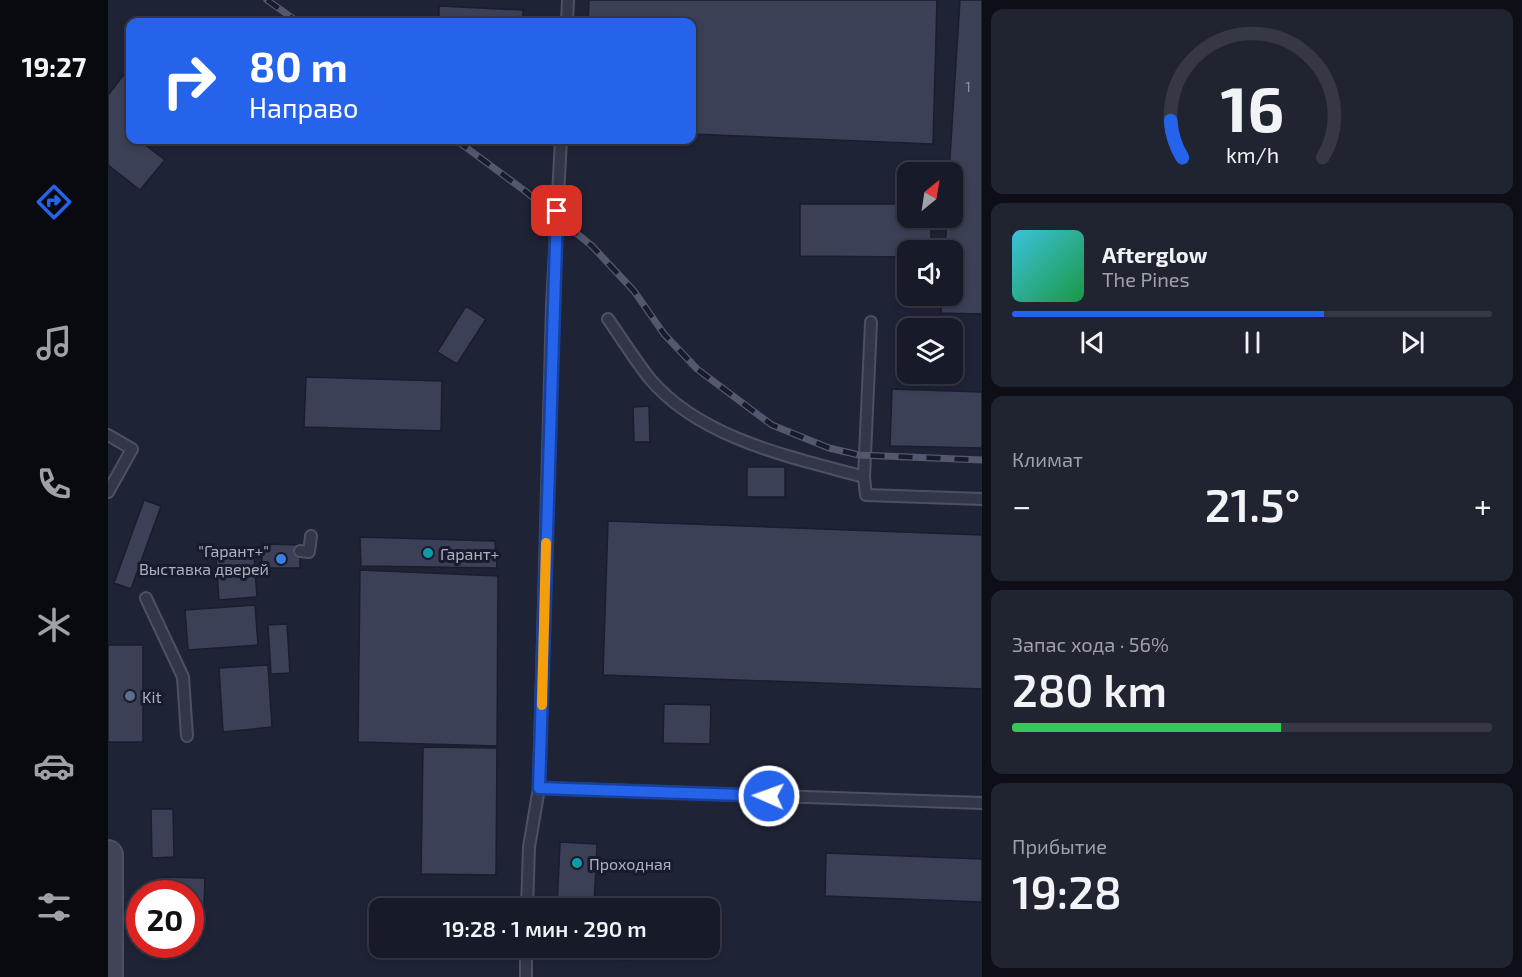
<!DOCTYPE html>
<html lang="ru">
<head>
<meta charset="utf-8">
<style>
  body { margin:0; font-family:"Exo 2",sans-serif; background:#202330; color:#f1f3f6; height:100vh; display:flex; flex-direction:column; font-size:22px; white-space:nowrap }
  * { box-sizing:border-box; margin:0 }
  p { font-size:20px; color:#9ea1a8 }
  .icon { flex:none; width:33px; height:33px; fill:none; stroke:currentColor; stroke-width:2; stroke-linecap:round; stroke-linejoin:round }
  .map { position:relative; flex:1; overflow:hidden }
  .drawer { display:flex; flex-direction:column; gap:9px; padding:9px; background:#0d0e16; width:540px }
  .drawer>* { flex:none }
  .top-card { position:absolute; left:18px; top:18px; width:570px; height:126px; border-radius:12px; box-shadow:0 3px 9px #0003,0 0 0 2px #363845; background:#2563eb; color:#fff; overflow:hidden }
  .needle { width:39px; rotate:30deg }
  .tools { position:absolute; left:789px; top:162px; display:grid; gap:12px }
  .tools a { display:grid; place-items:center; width:66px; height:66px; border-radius:12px; background:#171a28; box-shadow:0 3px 9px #0003,0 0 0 2px #363845; font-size:30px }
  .speed { position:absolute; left:18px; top:880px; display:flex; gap:12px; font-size:30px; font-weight:700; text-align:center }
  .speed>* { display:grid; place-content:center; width:78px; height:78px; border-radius:50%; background:#171a28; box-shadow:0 3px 9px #0003,0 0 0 2px #363845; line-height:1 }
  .speed .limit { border:9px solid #d22; background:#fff; color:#111 }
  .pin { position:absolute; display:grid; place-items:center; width:51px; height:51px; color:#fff; margin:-26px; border-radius:12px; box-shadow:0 3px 9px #0006 }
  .me { position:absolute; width:66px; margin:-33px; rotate:272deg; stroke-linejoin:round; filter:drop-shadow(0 0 4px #0008) }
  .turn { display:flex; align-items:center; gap:21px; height:126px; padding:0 24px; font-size:27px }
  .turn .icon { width:78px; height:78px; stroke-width:2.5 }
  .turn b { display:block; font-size:42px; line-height:51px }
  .big { font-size:45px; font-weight:600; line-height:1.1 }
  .drawer .card { flex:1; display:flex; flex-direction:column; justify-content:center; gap:9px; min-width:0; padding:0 21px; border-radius:12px; background:#202330 }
  .drawer .dial { align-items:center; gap:0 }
  .dial svg { height:156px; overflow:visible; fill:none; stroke:#363845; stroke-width:7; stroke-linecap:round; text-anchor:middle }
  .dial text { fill:#f1f3f6; stroke:none }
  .song { display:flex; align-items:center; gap:18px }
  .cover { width:72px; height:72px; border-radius:9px; background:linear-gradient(135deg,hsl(190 70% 55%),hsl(140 70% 35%)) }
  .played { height:6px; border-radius:3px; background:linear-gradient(90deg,#2563eb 65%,#363845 65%) }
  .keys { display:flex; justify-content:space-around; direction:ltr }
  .heat { display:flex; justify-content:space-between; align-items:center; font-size:33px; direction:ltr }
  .charge { height:9px; border-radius:4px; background:linear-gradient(90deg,#34c759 56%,#363845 0) }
  .trip { position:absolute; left:261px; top:898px; width:351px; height:60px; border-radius:12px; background:#171a28; box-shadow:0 3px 9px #0003,0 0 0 2px #363845; font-weight:600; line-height:60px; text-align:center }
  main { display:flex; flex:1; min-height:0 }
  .tab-bar { display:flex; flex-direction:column; width:108px; justify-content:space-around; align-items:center; background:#090a10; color:#9ea1a8 }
  .tab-bar .icon { width:42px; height:42px }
  .tab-bar .current { color:#2563eb }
  .tab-bar b { font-size:27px; color:#f1f3f6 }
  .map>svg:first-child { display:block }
  .building { fill:#3b4057; stroke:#1a1d2d; stroke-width:1.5 }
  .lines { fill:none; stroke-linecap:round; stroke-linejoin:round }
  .lane-casing { stroke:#4d5062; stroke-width:14 }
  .secondary-casing { stroke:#4d5062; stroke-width:32 }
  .lane { stroke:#333646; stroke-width:10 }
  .secondary { stroke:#414359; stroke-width:28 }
  .rail-casing { stroke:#54586e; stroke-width:7 }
  .rail { stroke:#181b2b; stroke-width:4.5; stroke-dasharray:14; stroke-linecap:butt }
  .route-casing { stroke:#184099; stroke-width:15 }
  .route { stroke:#2563eb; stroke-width:10 }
  .slow { stroke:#f59e0b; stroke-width:10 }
  .culture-dot { fill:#0f9aa8; stroke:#181b2b; stroke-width:2 }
  .shop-dot { fill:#3f7fe0; stroke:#181b2b; stroke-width:2 }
  .service-dot { fill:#5c6f8a; stroke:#181b2b; stroke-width:2 }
  .labels { text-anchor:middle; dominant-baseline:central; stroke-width:6; stroke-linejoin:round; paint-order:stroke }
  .number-label { font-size:14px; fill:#9093a9 }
  .poi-label { font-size:16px; fill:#adafc4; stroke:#181b2b; text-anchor:start }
</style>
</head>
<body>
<main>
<nav class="tab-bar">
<b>19:27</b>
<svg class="icon current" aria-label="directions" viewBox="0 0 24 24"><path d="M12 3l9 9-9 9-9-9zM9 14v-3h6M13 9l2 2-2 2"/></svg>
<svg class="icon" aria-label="music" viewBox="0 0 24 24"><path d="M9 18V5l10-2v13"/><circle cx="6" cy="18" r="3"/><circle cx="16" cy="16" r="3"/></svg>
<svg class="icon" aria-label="phone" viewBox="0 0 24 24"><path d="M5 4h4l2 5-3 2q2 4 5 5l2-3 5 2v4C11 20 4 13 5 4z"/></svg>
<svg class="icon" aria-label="climate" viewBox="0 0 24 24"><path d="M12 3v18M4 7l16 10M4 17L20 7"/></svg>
<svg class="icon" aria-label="car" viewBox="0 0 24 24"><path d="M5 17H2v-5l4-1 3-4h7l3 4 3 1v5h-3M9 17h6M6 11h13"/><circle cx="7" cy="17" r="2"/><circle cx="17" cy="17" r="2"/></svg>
<svg class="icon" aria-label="filters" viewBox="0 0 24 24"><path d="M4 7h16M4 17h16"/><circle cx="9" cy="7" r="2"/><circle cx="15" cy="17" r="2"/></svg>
</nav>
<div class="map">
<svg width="874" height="977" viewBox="0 0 874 977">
  <rect width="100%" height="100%" fill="#1f2336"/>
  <path class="building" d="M481,0H829L825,144L584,134V22H480Z
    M852,0H874V314L833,313L834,296H844V250H837L839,218H844V172H841Z
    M331,6L415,10V22H331Z
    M22,67V140H31L57,160L32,190L0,165V95Z
    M692,204H800V218H823V250H800V257L692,256Z
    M358,306L378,319L349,364L329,352Z
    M198,377L334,381L333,431L196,427Z
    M784,389L874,392V448L782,446Z
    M541,406L542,442H526L525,407Z
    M639,467H677V497H639Z
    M36,500L53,506L23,589L6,583Z
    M500,521L874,535V689L495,675Z
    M252,537L387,541L389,568L253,566Z
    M154,544L192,545V568H154Z
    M146,555L149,597L111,600L108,558Z
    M252,570L390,576L389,746L250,742Z
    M147,605L150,645L80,650L77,610Z
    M179,624L182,673L163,674L160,625Z
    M0,645H35V742H0Z
    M160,665L164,727L115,732L111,668Z
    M556,704L603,705L602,744L555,743Z
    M315,747L389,748L388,875L313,874Z
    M43,809H65L66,857L44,858Z
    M452,842L489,844L486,906L553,909H449Z
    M718,853L874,859V902L717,896Z
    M55,877L97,878L96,908L82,907V894H55Z
    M602,911H606L605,940H602Z
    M481,948H524V960L481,958Z"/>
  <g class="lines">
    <g class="lane-casing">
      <path id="lane" d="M459,22L460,0
        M500,319C514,339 527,360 542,379C593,439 683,457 756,477
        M763,322L756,477L758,495L874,499
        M0,435L24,449L0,492
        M192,551L201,552L203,536
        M38,598L75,677L79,736
        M431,788L874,803
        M419,909L421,847L431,788L444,305L453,140
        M418,977V948"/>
    </g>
    <g class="secondary-casing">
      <path id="secondary" d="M0,855V977"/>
    </g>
    <use href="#lane" class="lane"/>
    <use href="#secondary" class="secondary"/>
    <g class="rail-casing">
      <path id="rail" d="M159,0L190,22
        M348,140L417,191L484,246L526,291L556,334L589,369L664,425L721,448L751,455L874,460"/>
    </g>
    <use href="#rail" class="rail"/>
  </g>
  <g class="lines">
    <g class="route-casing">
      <path id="route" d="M449,211L431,788L661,796"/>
    </g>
    <use href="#route" class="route"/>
    <path class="slow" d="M434,705L438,543"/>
  </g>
  <g class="culture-dot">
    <circle cx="320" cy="553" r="6"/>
    <circle cx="469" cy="863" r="6"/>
  </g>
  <circle class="shop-dot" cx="173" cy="559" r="6"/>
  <circle class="service-dot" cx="22" cy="696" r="6"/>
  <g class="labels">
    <g class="number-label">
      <text x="860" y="86">1</text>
    </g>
    <g class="poi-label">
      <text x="161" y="550" text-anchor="end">"Гарант+"<tspan x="161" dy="18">Выставка дверей</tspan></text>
      <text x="332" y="553">Гарант+</text>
      <text x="34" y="696">Kit</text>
      <text x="481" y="863">Проходная</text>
    </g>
  </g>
</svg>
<div class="tools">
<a><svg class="needle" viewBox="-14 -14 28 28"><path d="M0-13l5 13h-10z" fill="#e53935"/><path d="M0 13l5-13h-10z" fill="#9ea1a8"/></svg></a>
<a><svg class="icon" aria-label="sound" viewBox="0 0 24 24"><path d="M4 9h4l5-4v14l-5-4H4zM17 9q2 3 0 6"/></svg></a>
<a><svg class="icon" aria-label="layers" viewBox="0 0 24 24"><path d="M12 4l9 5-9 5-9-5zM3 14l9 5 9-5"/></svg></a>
</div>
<div class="speed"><div class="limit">20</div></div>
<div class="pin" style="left:449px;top:211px;background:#d93025"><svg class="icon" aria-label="arrive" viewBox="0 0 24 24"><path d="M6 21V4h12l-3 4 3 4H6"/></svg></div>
<svg class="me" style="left:661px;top:796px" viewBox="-20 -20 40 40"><circle r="17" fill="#2563eb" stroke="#fff" stroke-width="3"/><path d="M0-11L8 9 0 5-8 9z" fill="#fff"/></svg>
<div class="trip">19:28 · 1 мин · 290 m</div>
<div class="top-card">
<div class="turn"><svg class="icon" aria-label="right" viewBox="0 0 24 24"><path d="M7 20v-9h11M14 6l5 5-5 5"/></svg><div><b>80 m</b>Направо</div></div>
</div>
</div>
<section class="drawer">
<div class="card dial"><svg viewBox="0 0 100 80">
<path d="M14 69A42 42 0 1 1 86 69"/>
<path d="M14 69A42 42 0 0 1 8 50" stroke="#2563eb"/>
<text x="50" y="56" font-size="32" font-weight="700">16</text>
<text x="50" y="72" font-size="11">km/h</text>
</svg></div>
<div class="card">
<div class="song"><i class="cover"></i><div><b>Afterglow</b><p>The Pines</p></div></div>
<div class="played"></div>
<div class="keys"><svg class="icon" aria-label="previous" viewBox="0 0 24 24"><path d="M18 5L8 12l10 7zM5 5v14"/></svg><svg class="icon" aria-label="pause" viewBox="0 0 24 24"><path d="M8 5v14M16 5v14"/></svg><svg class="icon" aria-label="next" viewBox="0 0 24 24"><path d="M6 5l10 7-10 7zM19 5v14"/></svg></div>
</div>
<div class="card"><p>Климат</p>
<div class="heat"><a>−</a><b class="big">21.5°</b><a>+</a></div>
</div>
<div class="card"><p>Запас хода · 56%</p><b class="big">280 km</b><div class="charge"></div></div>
<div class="card"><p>Прибытие</p><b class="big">19:28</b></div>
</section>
</main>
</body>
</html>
